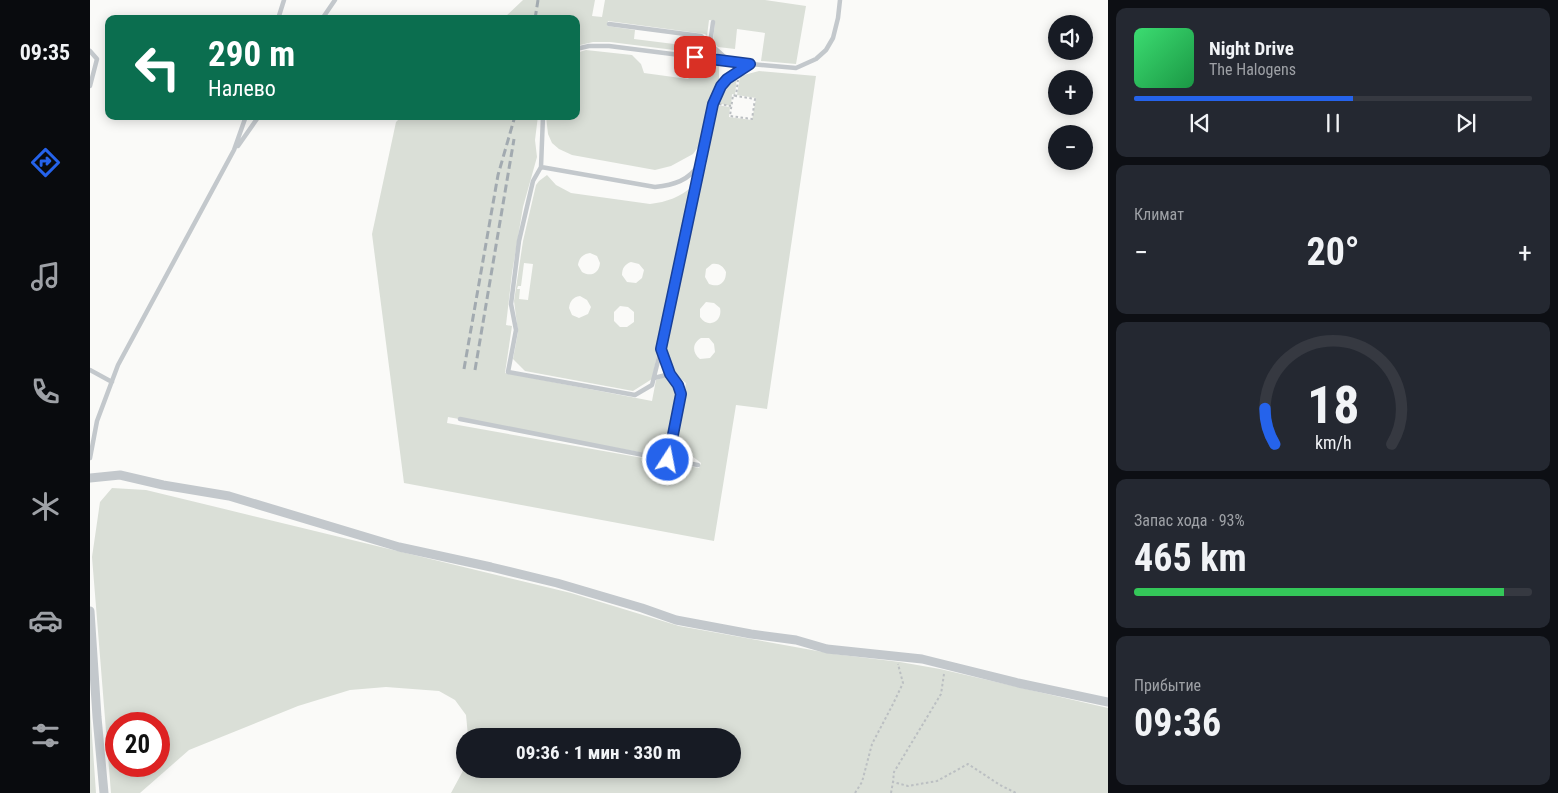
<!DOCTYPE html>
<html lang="ru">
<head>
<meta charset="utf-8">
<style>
  body { margin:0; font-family:"Roboto Condensed",sans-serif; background:#242831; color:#f1f3f6; height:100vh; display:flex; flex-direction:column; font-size:19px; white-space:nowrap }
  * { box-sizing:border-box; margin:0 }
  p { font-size:16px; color:#9ea1a6 }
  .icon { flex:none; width:28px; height:28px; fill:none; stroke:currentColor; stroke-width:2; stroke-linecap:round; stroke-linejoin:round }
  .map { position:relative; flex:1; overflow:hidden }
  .side { display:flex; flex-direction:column; gap:8px; padding:8px; background:#0d0f14; width:450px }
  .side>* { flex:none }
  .hud { position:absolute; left:15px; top:15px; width:475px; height:105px; border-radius:10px; box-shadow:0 2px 12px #0003; background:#0b6e4f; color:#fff; overflow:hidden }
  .buttons { position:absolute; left:958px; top:15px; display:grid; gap:10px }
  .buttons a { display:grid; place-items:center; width:45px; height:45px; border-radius:50%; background:#171b24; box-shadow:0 2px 12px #0003; font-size:25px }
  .speed { position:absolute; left:15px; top:712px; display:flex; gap:10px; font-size:25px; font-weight:700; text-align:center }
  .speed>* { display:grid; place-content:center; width:65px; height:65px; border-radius:50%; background:#171b24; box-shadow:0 2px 12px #0003; line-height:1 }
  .speed .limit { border:8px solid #d22; background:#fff; color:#111 }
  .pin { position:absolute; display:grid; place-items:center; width:42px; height:42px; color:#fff; margin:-21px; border-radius:10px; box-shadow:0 2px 8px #0006 }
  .me { position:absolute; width:55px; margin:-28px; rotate:11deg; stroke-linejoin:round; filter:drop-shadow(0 0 4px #0008) }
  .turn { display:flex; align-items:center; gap:18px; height:105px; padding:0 20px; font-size:22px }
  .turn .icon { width:65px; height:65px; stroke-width:2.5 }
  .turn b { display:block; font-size:35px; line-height:42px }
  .big { font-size:38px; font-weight:700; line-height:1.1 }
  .side .widget { flex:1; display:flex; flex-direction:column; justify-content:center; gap:8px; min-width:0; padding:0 18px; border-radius:10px; background:#242831 }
  .side .dial { align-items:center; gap:0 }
  .dial svg { height:130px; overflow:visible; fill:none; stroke:#363941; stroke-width:7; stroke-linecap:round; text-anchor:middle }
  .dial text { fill:#f1f3f6; stroke:none }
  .song { display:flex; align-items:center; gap:15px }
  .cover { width:60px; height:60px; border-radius:8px; background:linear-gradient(135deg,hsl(140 70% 55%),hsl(140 70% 35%)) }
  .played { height:5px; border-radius:2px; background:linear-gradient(90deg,#2563eb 55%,#363941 55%) }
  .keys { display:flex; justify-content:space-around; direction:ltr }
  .heat { display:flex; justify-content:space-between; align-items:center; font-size:28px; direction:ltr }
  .charge { height:8px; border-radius:4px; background:linear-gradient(90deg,#34c759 93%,#363941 0) }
  .trip { position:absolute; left:366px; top:728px; width:285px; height:50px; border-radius:25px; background:#171b24; box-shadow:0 2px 12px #0003; font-weight:700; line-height:50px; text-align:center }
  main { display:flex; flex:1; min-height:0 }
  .dock { display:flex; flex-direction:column; width:90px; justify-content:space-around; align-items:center; background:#090b0e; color:#9ea1a6 }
  .dock .icon { width:35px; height:35px }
  .dock .on { color:#2563eb }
  .dock b { font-size:22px; color:#f1f3f6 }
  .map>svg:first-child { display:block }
  .green { fill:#dadfd7; fill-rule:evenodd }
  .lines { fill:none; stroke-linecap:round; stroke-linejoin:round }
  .path { stroke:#bbbfc2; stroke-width:2; stroke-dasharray:2.5 2.5; stroke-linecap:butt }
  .lane { stroke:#c3c8cc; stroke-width:4.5 }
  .street { stroke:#c3c8cc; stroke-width:9 }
  .rail { stroke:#a2aab0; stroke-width:3; stroke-dasharray:8 4; stroke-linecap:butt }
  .route-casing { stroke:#184099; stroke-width:12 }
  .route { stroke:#2563eb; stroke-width:9 }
</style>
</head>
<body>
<main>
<nav class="dock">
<b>09:35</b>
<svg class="icon on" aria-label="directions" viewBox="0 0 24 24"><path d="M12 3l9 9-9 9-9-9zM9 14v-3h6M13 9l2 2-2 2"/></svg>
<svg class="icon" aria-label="music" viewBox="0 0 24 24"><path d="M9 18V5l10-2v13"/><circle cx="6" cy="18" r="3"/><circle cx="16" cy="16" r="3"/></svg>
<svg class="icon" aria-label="phone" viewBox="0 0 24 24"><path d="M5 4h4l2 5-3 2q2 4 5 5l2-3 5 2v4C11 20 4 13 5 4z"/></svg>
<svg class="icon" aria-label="climate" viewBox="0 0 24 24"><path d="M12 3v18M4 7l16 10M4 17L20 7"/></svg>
<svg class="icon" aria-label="car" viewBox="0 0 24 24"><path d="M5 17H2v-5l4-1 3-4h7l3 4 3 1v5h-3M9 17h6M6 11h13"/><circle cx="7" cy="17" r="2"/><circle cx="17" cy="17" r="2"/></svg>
<svg class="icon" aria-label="filters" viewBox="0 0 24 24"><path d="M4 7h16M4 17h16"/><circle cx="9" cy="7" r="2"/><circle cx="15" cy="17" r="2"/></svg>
</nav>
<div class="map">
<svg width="1018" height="793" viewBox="0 0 1018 793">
  <rect width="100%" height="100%" fill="#fafaf8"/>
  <path class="green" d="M433,0H505L502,16L512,17L515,0H675L716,6L706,64L671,61L675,33L647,29L645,49L628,47L623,42L625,21L619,20L617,36L615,34L518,21L517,26L545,30L544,39L608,47L609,39L624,53V55L520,42H503L486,46V19H413Z
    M496,50L542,55L551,64L554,73L598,79C610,66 610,63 629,65V82L624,89L620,98L612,142L603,154L581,166L565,170L482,155L469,149L462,143L458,134L456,116H486V104L490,80L486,79V53Z
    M669,71L726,76L677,409L646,405L624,541L314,483L282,234L306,122L312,116H448L445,140L447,157L433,207L422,273L416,325L422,326L415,373L562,401L566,380L577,376L587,394L576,457L358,417L357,423L609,468L611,463L584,442L596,383C581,372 578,367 574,349L610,176L616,167L626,105L640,107L639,117L662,120L666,98L647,95L650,76ZM622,264C629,263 633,266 636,272C636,283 629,288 619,284L615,277L616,269ZM616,302L624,303L630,308C633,322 618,329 610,317V309ZM611,338H619L624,344L625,352L620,358L610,359C602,353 602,343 611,338Z
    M647,77L645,95L642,94L641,106L627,103L633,89Z
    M457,175L466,185L481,193L560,204C577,202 590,197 603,186L562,379L543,391L435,371L423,359L428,332L424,301L433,241L446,185L449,181ZM500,253L507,256L510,263C509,274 500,277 492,272L488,265C489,258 493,254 500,253ZM541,262L549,264L554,270L552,278L546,283L537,282L532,275C532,268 535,264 541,262ZM434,263L443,264L438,300L429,299L430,289H427L428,286H431ZM490,296L497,300L501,307L498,314L489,318L482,315L479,308C480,301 483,297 490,296ZM530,306L538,307L544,312V322L537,327H530L524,321V312Z
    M22,488L56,490L481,593L589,626L744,654L810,662L850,669L1018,708V793H361L375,767V769H642V736H378L376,715L365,700L349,691L296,687L260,690L208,706L99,750L50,793H21L2,557L10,502ZM26,724H69V766H26Z
    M0,707L6,793H0Z"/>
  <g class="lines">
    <path class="path" d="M646,96L643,95L640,116L662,119L665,99L646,96L648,80
      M629,104L641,106
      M854,674L851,694L804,772L803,782L818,786L847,781L878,764L910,785L926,793
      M765,793L772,782L782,744L803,704L813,683L808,664
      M801,793L803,782"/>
    <path class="lane" d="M188,19L194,0
      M232,19L245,0
      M519,24L611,36L638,60
      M620,44L623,22
      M486,49L499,46H519L661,64L706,68L726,59L736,50L743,38L748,18L750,0
      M0,51L7,59L0,86
      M453,116L451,167L443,181L429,241L421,304L426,330L418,372L545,395L562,385L571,349L623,103C631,82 641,75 661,64
      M148,146L169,116
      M451,167L565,187C583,185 599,181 609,164
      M0,370L22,382
      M564,378L580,374
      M370,419L579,460L591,394L588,385L580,374L572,351
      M0,458L7,421L28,365L144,150L156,116
      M579,460L608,465"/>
    <path class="street" d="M0,478L30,475L73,485L139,496L309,547L401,567L467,583L552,608L586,620L661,634L706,640L737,649L832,659L928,683L1018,702
      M0,611L7,717L14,793"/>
    <path class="rail" d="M445,19L448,0
      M374,369L408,175L425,116
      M385,370L424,139"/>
  </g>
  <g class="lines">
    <g class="route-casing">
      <path id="route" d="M578,460L591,394L588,385L580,374L571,349L623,104L631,86L637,79L660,64L605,57"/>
    </g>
    <use href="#route" class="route"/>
  </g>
</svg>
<div class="buttons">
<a><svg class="icon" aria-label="sound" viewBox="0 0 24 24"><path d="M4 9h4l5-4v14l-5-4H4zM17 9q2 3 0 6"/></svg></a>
<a>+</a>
<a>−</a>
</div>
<div class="speed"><div class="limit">20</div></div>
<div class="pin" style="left:605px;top:57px;background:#d93025"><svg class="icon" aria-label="arrive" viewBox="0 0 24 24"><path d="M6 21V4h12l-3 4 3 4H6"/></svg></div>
<svg class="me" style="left:578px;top:460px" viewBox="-20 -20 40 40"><circle r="17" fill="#2563eb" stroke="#fff" stroke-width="3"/><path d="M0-11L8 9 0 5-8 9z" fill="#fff"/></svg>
<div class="trip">09:36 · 1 мин · 330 m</div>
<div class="hud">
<div class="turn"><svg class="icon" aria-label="left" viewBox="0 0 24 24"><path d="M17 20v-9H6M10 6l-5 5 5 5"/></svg><div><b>290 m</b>Налево</div></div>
</div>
</div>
<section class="side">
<div class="widget">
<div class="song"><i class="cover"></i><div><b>Night Drive</b><p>The Halogens</p></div></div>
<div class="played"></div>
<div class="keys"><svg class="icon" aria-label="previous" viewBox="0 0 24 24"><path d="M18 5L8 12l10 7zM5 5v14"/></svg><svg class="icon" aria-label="pause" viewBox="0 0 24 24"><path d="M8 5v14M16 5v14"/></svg><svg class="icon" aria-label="next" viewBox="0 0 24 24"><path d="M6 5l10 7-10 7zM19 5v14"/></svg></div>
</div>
<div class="widget"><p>Климат</p>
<div class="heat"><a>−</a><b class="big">20°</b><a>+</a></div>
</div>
<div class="widget dial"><svg viewBox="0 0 100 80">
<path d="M14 69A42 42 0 1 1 86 69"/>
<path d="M14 69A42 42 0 0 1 8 47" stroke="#2563eb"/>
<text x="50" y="56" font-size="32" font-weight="700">18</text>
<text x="50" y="72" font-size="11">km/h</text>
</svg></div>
<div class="widget"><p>Запас хода · 93%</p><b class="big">465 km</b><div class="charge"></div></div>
<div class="widget"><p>Прибытие</p><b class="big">09:36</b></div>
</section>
</main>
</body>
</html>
